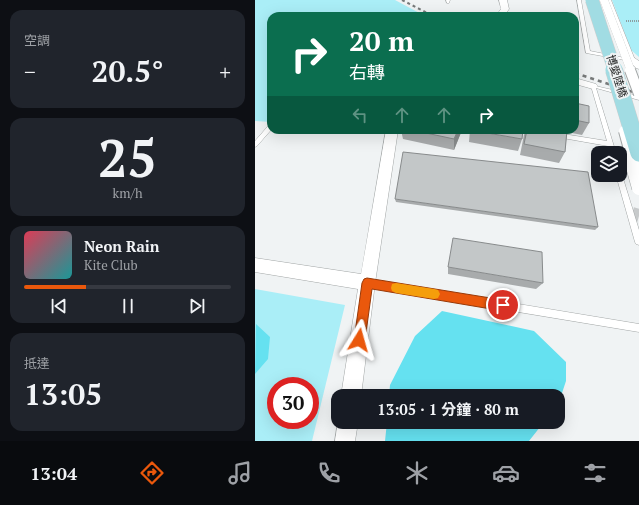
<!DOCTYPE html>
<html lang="zh-TW">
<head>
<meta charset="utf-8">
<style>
  body { margin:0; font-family:"PT Serif","Noto Sans TC",serif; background:#20242c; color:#f1f3f6; height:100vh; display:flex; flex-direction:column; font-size:15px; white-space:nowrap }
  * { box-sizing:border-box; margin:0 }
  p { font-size:13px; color:#9ea1a6 }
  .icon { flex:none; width:22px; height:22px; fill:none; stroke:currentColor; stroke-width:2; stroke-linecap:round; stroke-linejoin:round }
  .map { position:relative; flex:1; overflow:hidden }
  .side { display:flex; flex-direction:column; gap:10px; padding:10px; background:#0d0f14; width:255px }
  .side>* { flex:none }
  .banner { position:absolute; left:12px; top:12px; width:312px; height:122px; border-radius:12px; box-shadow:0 4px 16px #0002; background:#0b6e4f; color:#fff; overflow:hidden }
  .buttons { position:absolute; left:336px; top:146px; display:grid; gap:8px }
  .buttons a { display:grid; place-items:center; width:36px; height:36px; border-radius:8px; background:#171b24; box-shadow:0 4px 16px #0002; font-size:20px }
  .speed { position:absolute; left:12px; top:377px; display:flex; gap:8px; font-size:20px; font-weight:700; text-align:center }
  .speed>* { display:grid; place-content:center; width:52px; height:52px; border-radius:50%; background:#171b24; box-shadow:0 4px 16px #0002; line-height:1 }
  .speed .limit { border:6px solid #d22; background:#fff; color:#111 }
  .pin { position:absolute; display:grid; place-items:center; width:34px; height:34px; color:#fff; margin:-17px; border:2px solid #fff; border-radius:50%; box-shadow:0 1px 4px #0007 }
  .me { position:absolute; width:44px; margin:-22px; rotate:8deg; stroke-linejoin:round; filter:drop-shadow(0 0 3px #0008) }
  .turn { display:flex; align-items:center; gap:14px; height:84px; padding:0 16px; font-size:18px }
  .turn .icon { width:52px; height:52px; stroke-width:2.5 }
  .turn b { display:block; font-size:28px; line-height:34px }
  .lanes { display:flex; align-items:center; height:38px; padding:0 16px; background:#0003; justify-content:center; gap:20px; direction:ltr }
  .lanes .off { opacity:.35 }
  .big { font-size:30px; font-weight:700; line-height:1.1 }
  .side .tile { flex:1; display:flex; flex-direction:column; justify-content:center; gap:6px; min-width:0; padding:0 14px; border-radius:12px; background:#20242c }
  .side .dial { align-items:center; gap:0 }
  .dial b { font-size:52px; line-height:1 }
  .song { display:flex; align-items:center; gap:12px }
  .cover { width:48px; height:48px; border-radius:6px; background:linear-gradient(135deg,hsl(350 70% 55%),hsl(180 70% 35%)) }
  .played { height:4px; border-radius:2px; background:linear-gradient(90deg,#ea580c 30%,#363941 30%) }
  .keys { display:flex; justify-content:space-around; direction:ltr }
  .heat { display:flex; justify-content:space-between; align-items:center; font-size:22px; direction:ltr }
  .trip { position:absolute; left:76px; top:389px; width:234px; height:40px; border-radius:12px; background:#171b24; box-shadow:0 4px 16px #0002; font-weight:700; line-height:40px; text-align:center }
  .dock { display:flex; height:64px; justify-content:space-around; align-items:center; background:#090b0e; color:#9ea1a6 }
  .dock .icon { width:28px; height:28px }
  .dock .current { color:#ea580c }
  .dock b { font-size:18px; color:#f1f3f6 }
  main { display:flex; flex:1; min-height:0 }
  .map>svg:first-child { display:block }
  .green { fill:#aaeef7; fill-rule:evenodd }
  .water { fill:#65e1f0 }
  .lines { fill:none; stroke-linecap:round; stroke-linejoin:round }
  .street-tunnel { stroke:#c7cacb; stroke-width:14; stroke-dasharray:14 7; stroke-linecap:butt }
  .lane-casing { stroke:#a2a6a6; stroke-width:1 }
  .street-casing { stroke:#a2a6a6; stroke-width:1 }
  .path { stroke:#828485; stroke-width:1.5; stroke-dasharray:1 1; stroke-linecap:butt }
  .lane { fill:#fff; fill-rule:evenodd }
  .street { fill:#fff; fill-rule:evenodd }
  .rail-far1 { stroke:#777a7a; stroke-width:2; stroke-dasharray:3 3; stroke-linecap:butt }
  .rail { stroke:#777a7a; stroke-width:2.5; stroke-dasharray:4 4; stroke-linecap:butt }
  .street-bridge-far2-casing { stroke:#a2a6a6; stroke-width:8; stroke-linecap:butt }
  .street-bridge-far1-casing { stroke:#a2a6a6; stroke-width:12; stroke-linecap:butt }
  .street-bridge-casing { stroke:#a2a6a6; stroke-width:15; stroke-linecap:butt }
  .primary-bridge-far1-casing { stroke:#cfcfcf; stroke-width:14; stroke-linecap:butt }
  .primary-bridge-casing { stroke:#cfcfcf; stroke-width:18; stroke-linecap:butt }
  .street-bridge-far2 { stroke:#fff; stroke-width:8 }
  .street-bridge-far1 { stroke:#fff; stroke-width:10 }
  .street-bridge { stroke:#fff; stroke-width:14 }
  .primary-bridge-far1 { stroke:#a1dce3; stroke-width:13 }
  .primary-bridge { stroke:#a1dce3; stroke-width:17 }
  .wall { fill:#a8abac }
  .shaded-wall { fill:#888b8c }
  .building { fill:#c3c7c8; stroke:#888b8c }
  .route { fill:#ea580c; stroke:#983908 }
  .slow { fill:#f59e0b }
  .labels { text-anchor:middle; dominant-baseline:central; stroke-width:4; stroke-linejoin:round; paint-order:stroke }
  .far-street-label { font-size:11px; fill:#242626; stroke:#f0f3f4 }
</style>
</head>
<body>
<main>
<section class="side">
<div class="tile"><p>空調</p>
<div class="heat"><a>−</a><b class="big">20.5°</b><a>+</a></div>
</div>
<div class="tile dial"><b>25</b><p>km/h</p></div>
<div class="tile">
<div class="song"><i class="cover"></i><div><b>Neon Rain</b><p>Kite Club</p></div></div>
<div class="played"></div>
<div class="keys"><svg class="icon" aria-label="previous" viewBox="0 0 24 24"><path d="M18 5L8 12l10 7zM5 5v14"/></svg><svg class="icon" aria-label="pause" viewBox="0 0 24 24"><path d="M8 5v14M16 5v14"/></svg><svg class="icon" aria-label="next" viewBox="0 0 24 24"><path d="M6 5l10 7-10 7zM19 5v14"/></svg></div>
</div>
<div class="tile"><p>抵達</p><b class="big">13:05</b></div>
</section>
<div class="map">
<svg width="384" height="441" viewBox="0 0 384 441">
  <rect width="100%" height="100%" fill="#f0f3f4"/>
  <path class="green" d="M0,0H140L170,16H16V122L0,121Z
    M357,0H384V57L376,50Z
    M0,289L90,305L57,441H0ZM21,386H55V420H21Z"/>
  <path class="water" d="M187,311L279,331L311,362V381L303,405V396H134L135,385L160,336Z
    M1,324L15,337L13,359L0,374Z
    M132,422H289L274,441H130Z"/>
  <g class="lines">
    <path class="street-tunnel" d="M377,214L384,216"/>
    <g class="lane-casing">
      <path id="lane" d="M191,0H195L194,3H192Z
        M322,0H326L335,51L375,59L352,0H356L380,60V61H375L331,53Z
        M336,85L384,96V100L341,88L361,153H355L353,146L302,137L299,135L302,133L352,141L336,86Z
        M16,124V130L2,146L0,147V141L14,125Z
        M365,173L367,175L384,230V245L381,244L380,242L361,175H365Z
        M112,279L384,324V332L112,287L109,286L108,283L109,280Z"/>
    </g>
    <g class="street-casing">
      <path id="street" d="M244,0H252L254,9L249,16H241L246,9Z
        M378,57L384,61V69L381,68L373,60Z
        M320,78L341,84L343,86L338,89L320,84Z
        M131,130H143L120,283L106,396H86L103,289L0,272V258L106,274Z
        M83,422H103L100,441H80Z"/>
    </g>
    <path class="path" d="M371,21H384"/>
    <use href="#lane" class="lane"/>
    <use href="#street" class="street"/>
    <path class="rail-far1" d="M147,0L178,16"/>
    <path class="rail" d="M320,73L384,94"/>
    <g class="street-bridge-far2-casing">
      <path id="street-bridge-far2" d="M349,0L376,71"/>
    </g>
    <g class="street-bridge-far1-casing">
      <path id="street-bridge-far1" d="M375,70L384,94
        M369,131L378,164"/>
    </g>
    <g class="street-bridge-casing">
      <path id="street-bridge" d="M377,163L384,188"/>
    </g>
    <g class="primary-bridge-far1-casing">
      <path id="primary-bridge-far1" d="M337,0L360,71"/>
    </g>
    <g class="primary-bridge-casing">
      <path id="primary-bridge" d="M359,70L384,153"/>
    </g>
    <use href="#street-bridge-far2" class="street-bridge-far2"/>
    <use href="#street-bridge-far1" class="street-bridge-far1"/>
    <use href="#street-bridge" class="street-bridge"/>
    <use href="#primary-bridge-far1" class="primary-bridge-far1"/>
    <use href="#primary-bridge" class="primary-bridge"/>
  </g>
  <path class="wall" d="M320,103L334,123L327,135L312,132L310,152L304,163L265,155L269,135L271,130H320Z
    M146,130H207L199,150L148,139Z
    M215,130L267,139L263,151L214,142Z
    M140,199L343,227L340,230L141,202Z
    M193,267L288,283L281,289L193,274Z"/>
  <path class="shaded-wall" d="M203,130H207L199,150V139Z"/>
  <path class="building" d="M320,103L334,106V123L320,120Z
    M157,130H203L199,139Z
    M215,130H268L267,139Z
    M272,130H312L310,152L269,144Z
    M148,152L333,172L343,227L140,199Z
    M198,238L287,252L288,283L193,267Z"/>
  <path class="route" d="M112,278L248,300L252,302L254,305L252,309L248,311L117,289L110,340L109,344L104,345L100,344L99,340L107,283L109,279Z"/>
  <path class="slow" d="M141,283L179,289L183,290L185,294L183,298L179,299L141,293L137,291L136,288L137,284Z"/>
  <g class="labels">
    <g class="far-street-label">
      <text transform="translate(362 76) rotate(72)">博愛陸橋</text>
    </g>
  </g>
</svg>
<div class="buttons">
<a><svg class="icon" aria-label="layers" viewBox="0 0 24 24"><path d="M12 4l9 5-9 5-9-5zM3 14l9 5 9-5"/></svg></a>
</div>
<div class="speed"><div class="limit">30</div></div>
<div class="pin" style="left:248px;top:305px;background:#d93025"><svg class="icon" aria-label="arrive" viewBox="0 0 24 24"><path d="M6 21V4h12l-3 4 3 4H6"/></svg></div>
<svg class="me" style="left:104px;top:340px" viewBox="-20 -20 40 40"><path d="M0-17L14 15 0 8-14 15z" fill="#ea580c" stroke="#fff" stroke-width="4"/></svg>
<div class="trip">13:05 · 1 分鐘 · 80 m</div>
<div class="banner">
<div class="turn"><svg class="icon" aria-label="right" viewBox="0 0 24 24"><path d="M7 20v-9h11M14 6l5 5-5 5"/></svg><div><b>20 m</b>右轉</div></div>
<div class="lanes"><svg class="icon off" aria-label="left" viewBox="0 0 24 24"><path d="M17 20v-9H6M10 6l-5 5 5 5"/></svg><svg class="icon off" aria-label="ahead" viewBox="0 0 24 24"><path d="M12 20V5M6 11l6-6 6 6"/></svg><svg class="icon off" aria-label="ahead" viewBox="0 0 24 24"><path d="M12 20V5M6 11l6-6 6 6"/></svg><svg class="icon" aria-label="right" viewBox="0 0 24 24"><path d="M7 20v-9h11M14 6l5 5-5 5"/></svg></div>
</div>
</div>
</main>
<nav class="dock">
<b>13:04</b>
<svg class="icon current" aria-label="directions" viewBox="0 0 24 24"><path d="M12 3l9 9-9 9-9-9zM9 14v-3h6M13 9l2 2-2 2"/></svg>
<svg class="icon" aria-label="music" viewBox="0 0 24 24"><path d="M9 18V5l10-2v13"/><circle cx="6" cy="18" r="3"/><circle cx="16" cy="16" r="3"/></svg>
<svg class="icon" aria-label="phone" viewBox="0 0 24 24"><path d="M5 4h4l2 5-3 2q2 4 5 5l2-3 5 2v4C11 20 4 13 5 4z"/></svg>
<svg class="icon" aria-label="climate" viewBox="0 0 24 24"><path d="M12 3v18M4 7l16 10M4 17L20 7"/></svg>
<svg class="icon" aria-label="car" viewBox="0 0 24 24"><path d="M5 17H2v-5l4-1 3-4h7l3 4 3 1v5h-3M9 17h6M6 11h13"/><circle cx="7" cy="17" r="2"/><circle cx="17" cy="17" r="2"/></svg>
<svg class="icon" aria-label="filters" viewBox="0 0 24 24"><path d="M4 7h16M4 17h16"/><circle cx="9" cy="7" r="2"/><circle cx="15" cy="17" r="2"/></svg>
</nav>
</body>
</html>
